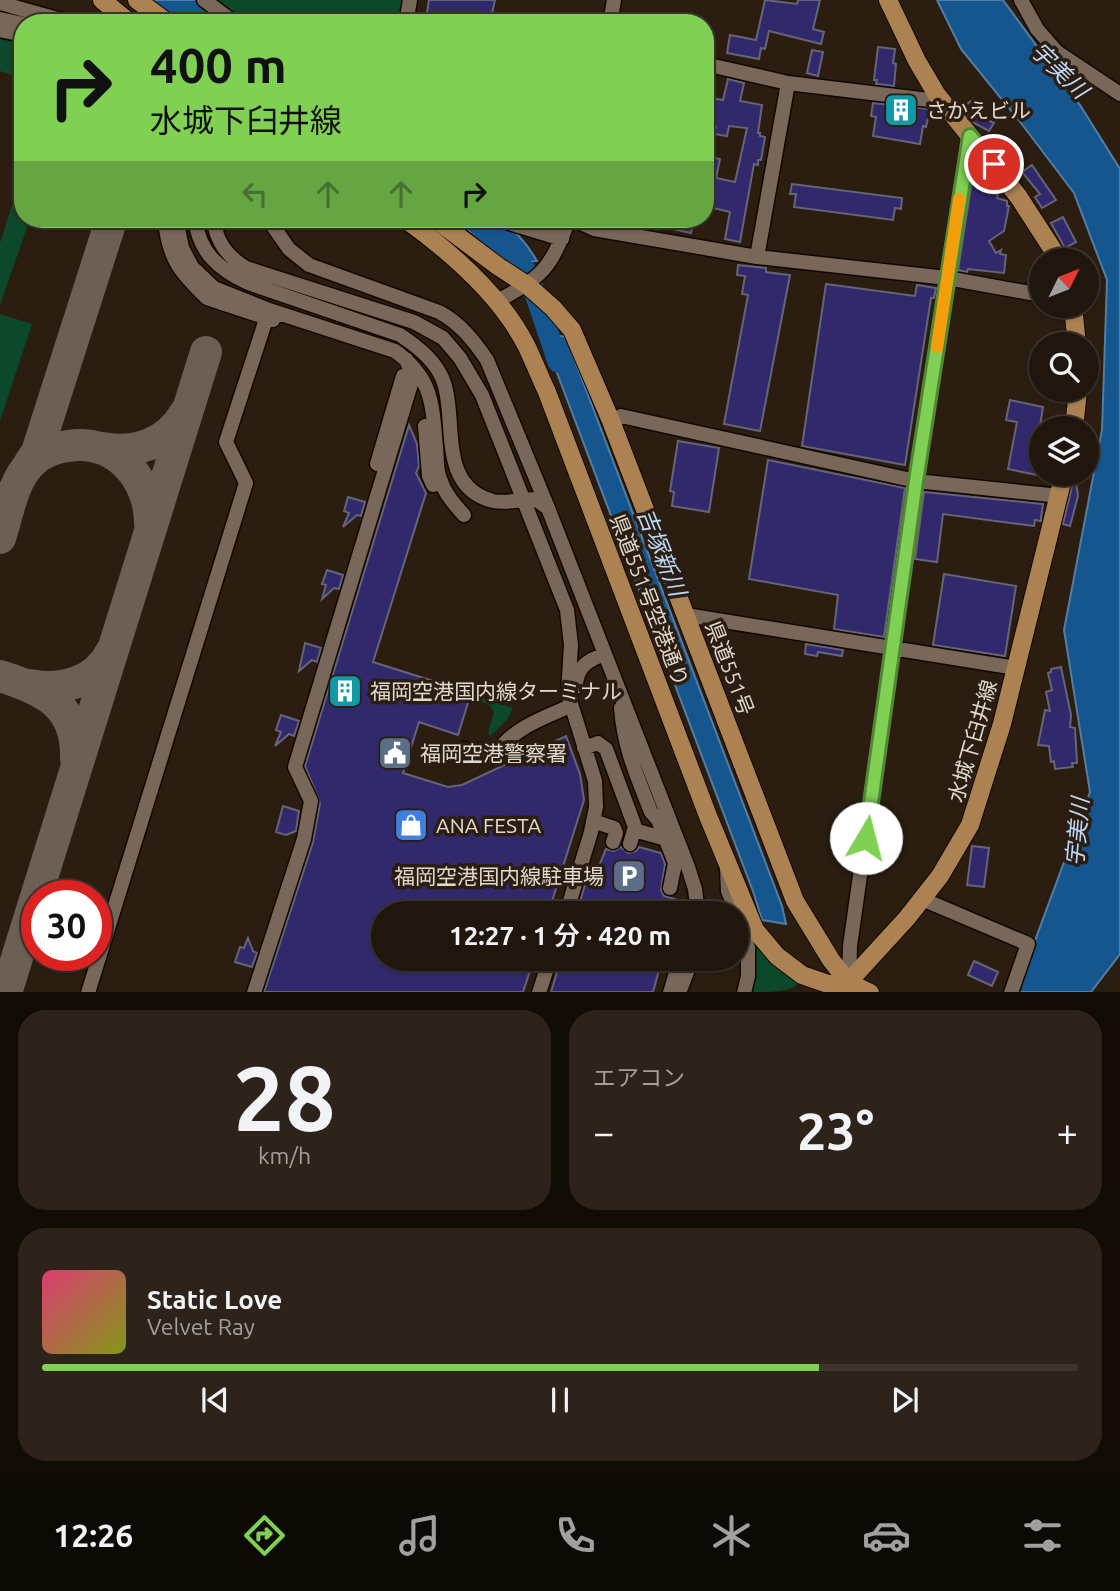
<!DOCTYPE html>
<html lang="ja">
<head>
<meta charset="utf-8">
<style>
  body { margin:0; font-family:Ubuntu,"Noto Sans JP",sans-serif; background:#2d231b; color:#f1f3f6; height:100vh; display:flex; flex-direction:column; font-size:26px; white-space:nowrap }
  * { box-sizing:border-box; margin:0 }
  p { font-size:23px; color:#a29f9d }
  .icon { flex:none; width:38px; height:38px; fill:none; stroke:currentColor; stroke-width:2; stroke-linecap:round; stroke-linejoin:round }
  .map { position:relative; height:992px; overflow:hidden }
  .panel { display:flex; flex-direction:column; gap:18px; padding:18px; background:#120c07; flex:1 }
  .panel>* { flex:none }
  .banner { position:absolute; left:14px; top:14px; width:700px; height:214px; border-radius:28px; box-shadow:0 2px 5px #0004,0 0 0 2px #3d352e; background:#7fd053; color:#111; overflow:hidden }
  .needle { width:46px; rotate:47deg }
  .tools { position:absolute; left:1029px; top:248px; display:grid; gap:14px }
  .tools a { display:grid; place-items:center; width:70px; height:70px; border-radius:50%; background:#20160d; box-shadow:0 2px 5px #0004,0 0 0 2px #3d352e; font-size:35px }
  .speed { position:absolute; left:21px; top:880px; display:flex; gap:14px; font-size:35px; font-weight:700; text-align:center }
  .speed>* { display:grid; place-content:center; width:91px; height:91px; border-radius:50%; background:#20160d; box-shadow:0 2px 5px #0004,0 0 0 2px #3d352e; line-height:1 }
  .speed .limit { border:10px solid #d22; background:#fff; color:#111 }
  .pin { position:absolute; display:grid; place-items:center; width:60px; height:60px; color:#fff; margin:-30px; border:4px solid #fff; border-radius:50%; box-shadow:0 2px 7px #0007 }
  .me { position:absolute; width:77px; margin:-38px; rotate:8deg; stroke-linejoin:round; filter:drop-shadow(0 0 5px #0008) }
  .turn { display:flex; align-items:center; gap:24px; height:147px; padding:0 21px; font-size:32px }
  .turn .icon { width:91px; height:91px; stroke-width:2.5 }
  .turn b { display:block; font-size:49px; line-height:60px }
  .lanes { display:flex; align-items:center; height:66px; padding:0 21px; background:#0003; justify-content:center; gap:35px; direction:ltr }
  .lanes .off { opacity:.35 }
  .big { font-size:52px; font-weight:600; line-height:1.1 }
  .panel .widget { flex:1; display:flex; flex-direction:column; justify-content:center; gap:10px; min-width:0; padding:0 24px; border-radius:28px; background:#2d231b }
  .panel .dial { align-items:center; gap:0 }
  .dial b { font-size:91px; line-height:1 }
  .song { display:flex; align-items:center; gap:21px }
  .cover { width:84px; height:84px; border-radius:10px; background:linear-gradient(135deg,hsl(340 70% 55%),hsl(70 70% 35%)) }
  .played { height:7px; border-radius:4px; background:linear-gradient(90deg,#7fd053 75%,#3d352e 75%) }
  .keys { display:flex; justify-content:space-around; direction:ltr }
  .heat { display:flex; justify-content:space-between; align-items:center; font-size:38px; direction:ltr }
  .panel .tiles { flex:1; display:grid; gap:18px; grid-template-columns:1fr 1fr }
  .widget:last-child { grid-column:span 2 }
  .trip { position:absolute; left:371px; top:901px; width:378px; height:70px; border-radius:35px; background:#20160d; box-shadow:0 2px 5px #0004,0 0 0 2px #3d352e; font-weight:600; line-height:70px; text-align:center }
  .dock { display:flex; height:112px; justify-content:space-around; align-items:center; background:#0d0905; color:#a29f9d }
  .dock .icon { width:49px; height:49px }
  .dock .current { color:#7fd053 }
  .dock b { font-size:32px; color:#f1f3f6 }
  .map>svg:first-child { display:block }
  .green { fill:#0c492a }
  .water { fill:#16568f; stroke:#537da2; stroke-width:2 }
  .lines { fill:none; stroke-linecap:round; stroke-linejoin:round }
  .river { stroke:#16568f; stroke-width:21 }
  .taxiway { stroke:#6c6055; stroke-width:32 }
  .building { fill:#32296c; stroke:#656578; stroke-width:2 }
  .minor-casing { stroke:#130701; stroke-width:17 }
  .major-casing { stroke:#130701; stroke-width:20 }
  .minor { stroke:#79685a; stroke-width:14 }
  .major { stroke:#ad8253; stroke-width:18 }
  .route-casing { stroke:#538736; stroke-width:18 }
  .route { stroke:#7fd053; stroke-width:12 }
  .slow { stroke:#f59e0b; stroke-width:12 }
  .labels { text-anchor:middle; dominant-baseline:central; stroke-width:7; stroke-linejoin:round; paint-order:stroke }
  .poi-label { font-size:21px; fill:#e1d8d0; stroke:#2b1e11; text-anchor:start }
  .street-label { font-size:21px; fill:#e1d8d0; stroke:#2b1e11 }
  .water-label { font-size:23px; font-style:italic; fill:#bad9fb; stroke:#2b1e11 }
</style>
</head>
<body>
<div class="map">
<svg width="1120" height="993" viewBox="0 0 1120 993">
  <rect width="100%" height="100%" fill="#2b1e11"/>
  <path class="green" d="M211,0H402L398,23H243Z
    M0,39L23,44V79L0,71Z
    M23,170V219H30L0,305V243Z
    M591,219H662L659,235Z
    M0,314L32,324L0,421Z
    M472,696L513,708L506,721L490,736L488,733L494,712C487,699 481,703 469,703Z
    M752,939L770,960L799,983C790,993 764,992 748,993Z"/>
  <path class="water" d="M150,0H197L228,23H182Z
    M937,0H1003L1080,105L1120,169V954L1091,992H1016L1090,792L1064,630L1102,430L1107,280L1074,193L1021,123L961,49Z
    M454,219C466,219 481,217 493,219C510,221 529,247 537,261L509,264L501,254Z
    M542,333L566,337L782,906L786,924L762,920L754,894Z"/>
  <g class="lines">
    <path class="river" d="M473,219L528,273L558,362"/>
    <path class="taxiway" d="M102,448C135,454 167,444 185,413
      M29,464L37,452L109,227
      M0,538C8,514 12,483 30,464C40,453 53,448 68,446C116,438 150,479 150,523
      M0,676C44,690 78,705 76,759
      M29,685C61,691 95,683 111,652
      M6,993L206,352"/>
  </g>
  <path class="building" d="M429,0H495L490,23H425Z
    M765,0L797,4L798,0H820L813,29L824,32L821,44L769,31L765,49L761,48L759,59L727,53L730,35L756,40Z
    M878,47L895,49L893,63L896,64L894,86L876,84L877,80H874Z
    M812,50L823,52L818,76L807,73Z
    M728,79L744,83L740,101L762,105L758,133H760V136L765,137L761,160H758V165L754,164L740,242L725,239L730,212L705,206V176L710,157L720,159L716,178L735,182L747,128L729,126L727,136L714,134L716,127L705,126V97L723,100Z
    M974,99L981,108L974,113L994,123L989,131L974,123L960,105L963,107Z
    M873,103L930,109L926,127L923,126L920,144L873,136L876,117L871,116Z
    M975,161L979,166L978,176L991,180L989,193L998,194L997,198L1007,201V206H1009L1004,231L989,241L996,253L1001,250L1000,254L1006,255L1004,273L968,269L967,272L958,270Z
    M1032,165L1056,200L1042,208L1035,197L1040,194L1022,172Z
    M792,184L902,198L901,209L895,208L893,220L794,207L796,194H790Z
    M1063,217L1076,242L1065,248L1051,223Z
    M645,219H694L691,233L645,223Z
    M738,265L766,268V272L790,275L760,431L724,424L748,295L742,294L745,276L737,275Z
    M826,284L915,296L917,285L936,288L934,298H931L905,465L802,446Z
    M1010,400L1043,407L1040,426L1041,451L1037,475L1008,469L1017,422L1006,420Z
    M409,425L417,444L419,466L416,473L426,493L373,662L471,693L458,735L419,722L403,773L448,787L462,785L566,736L580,774L584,800L548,914H383V959H534L523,992H264L313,842L320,803L305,766Z
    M678,441L719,448L709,512L672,506L674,492L670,491Z
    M768,460L905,488L884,637L834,629L838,595L749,579Z
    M1075,474L1078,496L1070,526L1063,524Z
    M924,492L1043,504L1041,518V521L1035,520L1034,526L943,514L937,562L915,559Z
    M348,497L365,502L361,516L357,515L343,527L349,513L344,511Z
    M327,570L343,575L339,589L334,588L322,599L326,585L322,584Z
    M944,574L1016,586L1005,656L933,645Z
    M305,643L321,648L317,662L312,660L299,671Z
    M806,644L843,650L842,656L818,652L817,656L805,654Z
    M1061,667L1071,715L1070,727L1075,728L1077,763H1072L1073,767L1055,769L1054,761L1051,762L1049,746L1038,745L1045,710L1050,711L1046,692L1052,690L1048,673L1051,672V669Z
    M281,715L299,721L294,736L289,734L275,746L281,732L276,730Z
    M283,806L299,811L296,831L286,835L276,832Z
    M972,846L989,848L984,887L967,885Z
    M621,847L628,853L636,851L639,847L661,853L665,864L661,890L664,896L681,901L677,914H576L588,875L594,878L606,849L614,851Z
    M248,938L253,951L257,953L252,967L235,962L240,947L244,948Z
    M561,959H653L655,967L659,970L653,992H551Z
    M974,961L998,972L992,986L968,975Z"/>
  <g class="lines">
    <g class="minor-casing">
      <path id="minor" d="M204,0L235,23
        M1021,0L1037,29L1057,52L1120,94
        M0,3L72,23
        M0,19L23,24
        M406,23L410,0
        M610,23L614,0
        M0,30L23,35
        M705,64L788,83L929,100L937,95
        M165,219C168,258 180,272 207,298L273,320
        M176,219L182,248L192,267L214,288L269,310L395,351C433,379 432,403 436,447C437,457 436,469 440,479C445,494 454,504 464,515
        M195,219C199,252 218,269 248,283L400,335C418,347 439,363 445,386C456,426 439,487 493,501C506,504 521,499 535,499L548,508
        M214,219C215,240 228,257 246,268L414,322L443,338L460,358L482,395L567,610L571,645L568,694L595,781L596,807L591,832L566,914
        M268,219L289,249L309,265L439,312C460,323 474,341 487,360L548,508L688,867L695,889L698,914
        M503,219L509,223L562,239
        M572,219L594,229L757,257L947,278L1041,295
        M757,257L788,83
        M496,302C543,276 550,270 569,219
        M611,421L621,416L916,481L1060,496
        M425,426L429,476L433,485
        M377,464L403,376
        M686,615L1016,668
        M576,687C576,667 588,660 605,654
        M621,708C624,748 637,776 651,812L658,820L675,863L670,888
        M584,748L598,743L606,749L635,827L630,844
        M463,749L498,751C515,727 544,718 570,706
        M593,821L614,828L616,833L613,842
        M634,830L666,839
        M727,869L728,891L741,922L748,948V976L744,993
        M922,899L1028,944L1011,993
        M662,961L678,966
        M849,983L850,946L916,481L969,136
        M88,993L246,483L226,442L269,310
        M254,993L304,839L311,801L295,767L411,384L412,375L406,359
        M539,993L550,959
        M670,993L680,959
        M679,993L692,959"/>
    </g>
    <g class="major-casing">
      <path id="major" d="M102,0L130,23
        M137,0L168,23
        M888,0L917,61L937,95L1018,196L1053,250L1058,261
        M405,219C451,252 501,295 527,347C534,362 540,377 547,392L708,816L755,930L777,956L802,975L828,984L849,983L870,993
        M435,219L499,267L527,285L553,308L572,330L611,421L795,901L831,960L849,983
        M1073,306L1077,345
        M1074,429L1078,390
        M841,990L907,918L940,876L970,825L1002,724L1064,474"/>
    </g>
    <use href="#minor" class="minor"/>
    <use href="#major" class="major"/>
  </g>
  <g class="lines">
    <g class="route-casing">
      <path id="route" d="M866,838L916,481L970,136L994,164"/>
    </g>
    <use href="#route" class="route"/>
    <path class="slow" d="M937,347L959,199"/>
  </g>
  <defs>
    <g id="building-square" transform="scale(1.75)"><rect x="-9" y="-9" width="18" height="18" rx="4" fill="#0f9aa8" stroke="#2b1e11"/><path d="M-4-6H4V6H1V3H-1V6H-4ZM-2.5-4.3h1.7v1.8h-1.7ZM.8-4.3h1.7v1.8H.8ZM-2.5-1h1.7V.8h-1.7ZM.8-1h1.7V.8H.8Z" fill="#fff"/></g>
    <g id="civic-square" transform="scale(1.75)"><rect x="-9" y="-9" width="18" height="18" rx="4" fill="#5c6f8a" stroke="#2b1e11"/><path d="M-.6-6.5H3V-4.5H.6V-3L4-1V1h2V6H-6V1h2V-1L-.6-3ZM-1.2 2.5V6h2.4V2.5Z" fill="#fff"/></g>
    <g id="shop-square" transform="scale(1.75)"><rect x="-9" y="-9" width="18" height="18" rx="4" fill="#3f7fe0" stroke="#2b1e11"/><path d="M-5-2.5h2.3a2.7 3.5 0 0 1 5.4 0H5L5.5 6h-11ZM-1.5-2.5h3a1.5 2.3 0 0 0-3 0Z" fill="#fff"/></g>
    <g id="parking-square" transform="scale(1.75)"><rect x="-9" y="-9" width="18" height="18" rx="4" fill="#5c6f8a" stroke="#2b1e11"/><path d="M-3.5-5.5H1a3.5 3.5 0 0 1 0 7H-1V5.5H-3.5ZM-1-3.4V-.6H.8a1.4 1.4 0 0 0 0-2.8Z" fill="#fff"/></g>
  </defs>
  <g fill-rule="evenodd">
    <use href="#building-square" x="901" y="110"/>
    <use href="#building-square" x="345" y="691"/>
    <use href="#civic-square" x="395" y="753"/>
    <use href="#shop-square" x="411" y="825"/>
    <use href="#parking-square" x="629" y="876"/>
  </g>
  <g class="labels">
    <g class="poi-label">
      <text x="926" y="110">さかえビル</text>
      <text x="370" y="691">福岡空港国内線ターミナル</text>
      <text x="420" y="753">福岡空港警察署</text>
      <text x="436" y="825">ANA FESTA</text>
      <text x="604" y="876" text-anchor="end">福岡空港国内線駐車場</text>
    </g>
    <g class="street-label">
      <text transform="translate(650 600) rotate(69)">県道551号空港通り</text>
      <text transform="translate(730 668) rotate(69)">県道551号</text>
      <text transform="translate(972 741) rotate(-74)">水城下臼井線</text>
    </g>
    <g class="water-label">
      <text transform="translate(1060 70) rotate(44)">宇美川</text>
      <text transform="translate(662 552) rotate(68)">吉塚新川</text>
      <text transform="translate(1077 832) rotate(-85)">宇美川</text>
    </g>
  </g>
</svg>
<div class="tools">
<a><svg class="needle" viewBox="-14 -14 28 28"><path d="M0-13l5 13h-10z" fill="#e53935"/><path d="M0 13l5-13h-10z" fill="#a29f9d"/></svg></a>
<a><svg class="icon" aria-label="search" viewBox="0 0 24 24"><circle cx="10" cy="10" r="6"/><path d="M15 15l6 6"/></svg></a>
<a><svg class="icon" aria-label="layers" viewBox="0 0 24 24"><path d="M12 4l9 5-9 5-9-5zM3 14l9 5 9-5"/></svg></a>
</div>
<div class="speed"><div class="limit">30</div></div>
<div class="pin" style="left:994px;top:164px;background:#d93025"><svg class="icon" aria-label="arrive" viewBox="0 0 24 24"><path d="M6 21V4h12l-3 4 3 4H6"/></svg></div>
<svg class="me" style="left:866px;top:838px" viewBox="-20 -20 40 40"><circle r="19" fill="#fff"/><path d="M0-13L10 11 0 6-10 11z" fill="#7fd053"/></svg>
<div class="trip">12:27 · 1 分 · 420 m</div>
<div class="banner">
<div class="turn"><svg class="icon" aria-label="right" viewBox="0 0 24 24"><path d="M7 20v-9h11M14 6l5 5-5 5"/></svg><div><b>400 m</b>水城下臼井線</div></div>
<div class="lanes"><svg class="icon off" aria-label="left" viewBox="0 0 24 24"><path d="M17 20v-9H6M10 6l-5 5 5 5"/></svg><svg class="icon off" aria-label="ahead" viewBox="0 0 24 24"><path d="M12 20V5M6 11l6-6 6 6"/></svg><svg class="icon off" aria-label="ahead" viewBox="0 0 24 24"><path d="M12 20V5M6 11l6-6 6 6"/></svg><svg class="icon" aria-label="right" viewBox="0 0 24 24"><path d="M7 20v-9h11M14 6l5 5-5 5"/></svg></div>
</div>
</div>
<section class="panel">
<div class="tiles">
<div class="widget dial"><b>28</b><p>km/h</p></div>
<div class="widget"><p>エアコン</p>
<div class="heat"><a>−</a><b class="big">23°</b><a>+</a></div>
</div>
<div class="widget">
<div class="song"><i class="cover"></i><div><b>Static Love</b><p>Velvet Ray</p></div></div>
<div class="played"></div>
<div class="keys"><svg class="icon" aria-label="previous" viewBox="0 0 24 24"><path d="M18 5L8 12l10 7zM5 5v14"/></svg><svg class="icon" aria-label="pause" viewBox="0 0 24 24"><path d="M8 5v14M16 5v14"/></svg><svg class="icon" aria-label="next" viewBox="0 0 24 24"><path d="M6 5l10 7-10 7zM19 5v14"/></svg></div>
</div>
</div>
</section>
<nav class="dock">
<b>12:26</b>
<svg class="icon current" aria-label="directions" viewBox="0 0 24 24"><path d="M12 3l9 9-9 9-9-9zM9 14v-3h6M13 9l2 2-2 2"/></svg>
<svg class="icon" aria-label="music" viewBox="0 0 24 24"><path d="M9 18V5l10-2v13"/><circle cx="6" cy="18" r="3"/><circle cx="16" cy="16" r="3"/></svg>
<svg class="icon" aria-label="phone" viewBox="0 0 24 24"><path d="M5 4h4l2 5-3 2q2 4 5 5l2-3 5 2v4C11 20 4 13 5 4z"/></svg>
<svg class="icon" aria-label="climate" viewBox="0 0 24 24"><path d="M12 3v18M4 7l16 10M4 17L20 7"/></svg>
<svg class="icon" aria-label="car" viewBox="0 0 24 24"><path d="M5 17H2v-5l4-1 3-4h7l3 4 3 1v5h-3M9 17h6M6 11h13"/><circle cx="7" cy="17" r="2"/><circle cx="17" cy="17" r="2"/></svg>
<svg class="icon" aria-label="filters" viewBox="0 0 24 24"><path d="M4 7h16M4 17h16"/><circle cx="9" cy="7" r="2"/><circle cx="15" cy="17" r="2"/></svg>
</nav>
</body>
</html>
